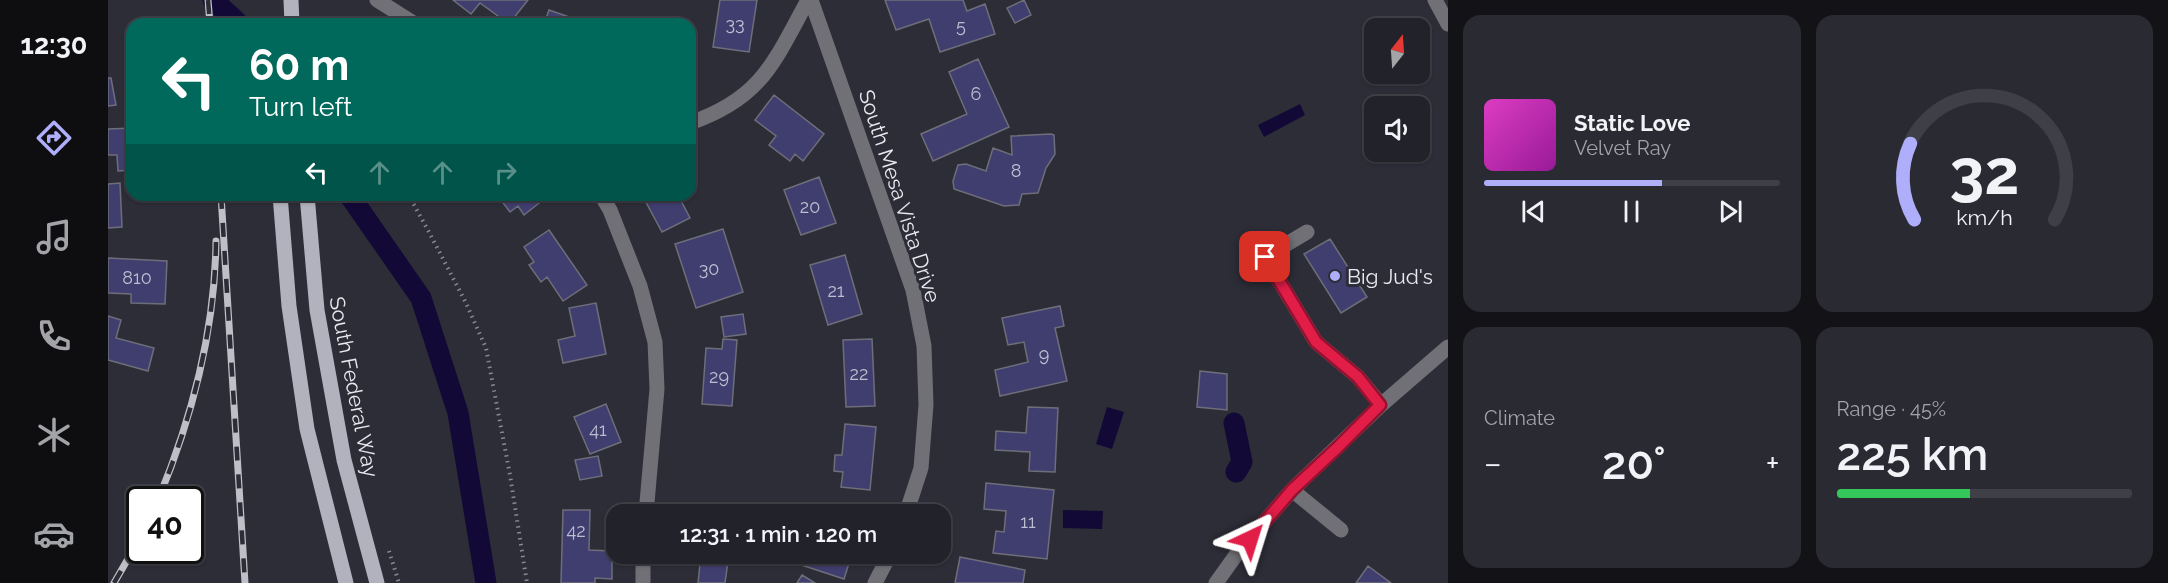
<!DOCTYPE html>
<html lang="en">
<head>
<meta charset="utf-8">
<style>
  body { margin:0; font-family:Raleway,sans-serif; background:#2a2a32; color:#f1f3f6; height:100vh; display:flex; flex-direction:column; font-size:22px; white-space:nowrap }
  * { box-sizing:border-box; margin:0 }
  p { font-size:20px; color:#a2a4a8 }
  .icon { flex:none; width:33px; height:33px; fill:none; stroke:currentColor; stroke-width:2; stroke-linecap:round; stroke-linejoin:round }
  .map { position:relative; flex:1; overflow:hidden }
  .drawer { display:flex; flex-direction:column; gap:15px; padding:15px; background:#131317; width:720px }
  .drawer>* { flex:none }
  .top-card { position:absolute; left:18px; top:18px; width:570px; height:183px; border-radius:18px; box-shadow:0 2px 4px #0004,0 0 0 2px #3f3f47; background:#00695c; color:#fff; overflow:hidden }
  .needle { width:39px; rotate:17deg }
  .controls { position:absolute; left:1256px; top:18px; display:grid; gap:12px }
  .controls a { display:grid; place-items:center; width:66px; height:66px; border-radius:12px; background:#22222a; box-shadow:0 2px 4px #0004,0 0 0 2px #3f3f47; font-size:30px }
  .speed { position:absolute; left:18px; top:486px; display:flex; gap:12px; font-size:30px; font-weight:700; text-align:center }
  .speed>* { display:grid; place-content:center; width:78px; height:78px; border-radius:50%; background:#22222a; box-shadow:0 2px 4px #0004,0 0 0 2px #3f3f47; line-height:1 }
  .speed .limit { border:3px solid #111; border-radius:9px; background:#fff; color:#111 }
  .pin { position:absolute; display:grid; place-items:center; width:51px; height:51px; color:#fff; margin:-26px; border-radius:12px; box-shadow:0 3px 9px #0006 }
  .me { position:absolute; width:66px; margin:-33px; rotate:41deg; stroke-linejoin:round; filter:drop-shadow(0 0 4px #0008) }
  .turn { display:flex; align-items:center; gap:21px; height:126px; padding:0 24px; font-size:27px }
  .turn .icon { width:78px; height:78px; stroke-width:2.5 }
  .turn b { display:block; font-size:42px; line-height:51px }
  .lanes { display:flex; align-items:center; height:57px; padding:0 24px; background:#0003; justify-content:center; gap:30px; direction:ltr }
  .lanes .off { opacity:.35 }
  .big { font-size:45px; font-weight:600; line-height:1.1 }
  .drawer .card { flex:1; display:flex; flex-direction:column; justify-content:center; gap:9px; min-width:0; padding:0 21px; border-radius:18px; background:#2a2a32 }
  .drawer .dial { align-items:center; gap:0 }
  .dial svg { height:156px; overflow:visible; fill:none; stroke:#3f3f47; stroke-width:7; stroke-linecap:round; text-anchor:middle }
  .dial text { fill:#f1f3f6; stroke:none }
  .song { display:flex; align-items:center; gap:18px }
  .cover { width:72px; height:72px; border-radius:9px; background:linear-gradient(135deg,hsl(310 70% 55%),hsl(300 70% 35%)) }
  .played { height:6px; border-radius:3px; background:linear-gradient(90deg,#afaefa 60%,#3f3f47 60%) }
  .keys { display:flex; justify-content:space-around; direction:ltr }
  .heat { display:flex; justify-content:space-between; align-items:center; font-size:33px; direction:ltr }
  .charge { height:9px; border-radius:4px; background:linear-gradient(90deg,#34c759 45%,#3f3f47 0) }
  .drawer .tiles { flex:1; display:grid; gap:15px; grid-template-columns:repeat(2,1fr) }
  .trip { position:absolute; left:498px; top:504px; width:345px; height:60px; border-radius:18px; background:#22222a; box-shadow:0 2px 4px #0004,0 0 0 2px #3f3f47; font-weight:600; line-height:60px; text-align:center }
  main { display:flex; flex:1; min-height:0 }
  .tab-bar { display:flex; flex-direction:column; width:108px; justify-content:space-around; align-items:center; background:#0e0e11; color:#a2a4a8 }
  .tab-bar .icon { width:42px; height:42px }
  .tab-bar .selected { color:#afaefa }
  .tab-bar b { font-size:27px; color:#f1f3f6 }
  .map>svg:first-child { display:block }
  .water { fill:#120936 }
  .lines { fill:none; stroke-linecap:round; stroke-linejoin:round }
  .canal { stroke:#120936; stroke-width:21 }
  .building { fill:#403e6f; stroke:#6e6e7a; stroke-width:1.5 }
  .path { stroke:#888891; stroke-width:4; stroke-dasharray:1.5 4.5; stroke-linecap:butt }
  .minor { stroke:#707076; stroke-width:15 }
  .major { stroke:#b1b2bd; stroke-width:15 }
  .rail-casing { stroke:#bfbfc7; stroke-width:7 }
  .rail { stroke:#2d2d38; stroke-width:4.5; stroke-dasharray:14; stroke-linecap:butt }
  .route-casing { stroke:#92132f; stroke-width:15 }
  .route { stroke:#e11d48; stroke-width:10 }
  .poi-dot { fill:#afaefa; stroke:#2d2d38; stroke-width:2 }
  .labels { text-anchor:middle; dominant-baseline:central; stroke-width:6; stroke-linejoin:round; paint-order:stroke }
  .number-label { font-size:18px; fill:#bfbed0 }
  .street-label { font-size:21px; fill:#e9e9f0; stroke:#2d2d38 }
  .poi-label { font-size:21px; fill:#e9e9f0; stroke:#2d2d38; text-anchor:start }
</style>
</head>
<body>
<main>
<nav class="tab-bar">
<b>12:30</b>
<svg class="icon selected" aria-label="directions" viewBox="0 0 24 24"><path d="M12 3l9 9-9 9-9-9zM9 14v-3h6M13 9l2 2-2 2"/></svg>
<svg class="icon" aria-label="music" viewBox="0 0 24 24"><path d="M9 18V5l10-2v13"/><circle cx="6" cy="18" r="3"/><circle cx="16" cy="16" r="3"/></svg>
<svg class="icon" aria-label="phone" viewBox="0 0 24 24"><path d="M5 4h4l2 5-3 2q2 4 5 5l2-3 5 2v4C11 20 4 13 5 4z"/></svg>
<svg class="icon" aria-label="climate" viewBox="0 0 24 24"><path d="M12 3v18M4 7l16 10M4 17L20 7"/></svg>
<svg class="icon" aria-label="car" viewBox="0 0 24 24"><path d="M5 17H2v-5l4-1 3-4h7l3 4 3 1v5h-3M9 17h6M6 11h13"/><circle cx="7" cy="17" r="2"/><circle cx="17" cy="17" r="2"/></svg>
</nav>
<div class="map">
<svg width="1340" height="583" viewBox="0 0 1340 583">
  <rect width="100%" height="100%" fill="#2d2d38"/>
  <path class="water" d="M1192,104L1197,115L1156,137L1150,125Z
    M999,407L1016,412L1004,449L988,444Z
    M955,510L995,511L994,529L955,528Z"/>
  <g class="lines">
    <path class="canal" d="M105,0L129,22
      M242,196L313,298L350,413L378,583
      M1126,423L1134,462L1128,472"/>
  </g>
  <path class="building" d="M345,0H420L401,24L372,3L363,14Z
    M612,0H649L641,52L605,47Z
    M777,0H855L859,11L877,4L887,34L832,52L821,19L788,30Z
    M916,0L923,15L907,23L899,8Z
    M441,10L481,24H436Z
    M521,18H550V24H521Z
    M870,59L901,127L825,161L813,134L859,114L841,72Z
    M0,78H3L8,105L0,106Z
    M666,95L716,134L695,161L687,154L682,161L661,145L668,136L647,120Z
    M24,128V170L10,171L9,155H0V129Z
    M943,134L946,135L947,154L938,168L930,193L914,194L911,205L896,206L846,189L845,181L850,165L858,164L878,171L885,148L904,155L903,136Z
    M711,177L728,223L693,235L676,190Z
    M12,183L14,227L0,228V184Z
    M389,195H440V196L416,215L410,206L402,212Z
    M534,195H570L582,218L554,232Z
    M615,229L635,292L588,308L567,244Z
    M441,230L479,285L455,301L439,277L433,282L421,265L426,262L416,247Z
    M1222,239L1259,297L1233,313L1196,254Z
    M737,255L754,314L720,325L702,265Z
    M0,258L59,261L57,304L23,303V294L0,293Z
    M488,303L498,354L455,363L450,340L467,336L461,308Z
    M952,306L956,326L947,328L959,381L892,396L887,370L920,362L916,342L900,345L894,318Z
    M635,314L638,334L616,337L613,317Z
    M0,316L13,320L8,338L46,348L40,371L0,360Z
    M615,339L629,340L624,406L594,404L598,348L614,349Z
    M764,339L767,406L738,407L735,340Z
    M1092,371L1119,374V410L1089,407Z
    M498,404L513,442L482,454L466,417Z
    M920,407L950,408L947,472L921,471L922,452L887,450L888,431L918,433Z
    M737,424L768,427L762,490L733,487L735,472L726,471L727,455H734Z
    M490,456L494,476L472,480L467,460Z
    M878,483L946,490L939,559L885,553L888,531L896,532L898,511L876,509Z
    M455,510H482L481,550L504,551V579L487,578V583H453Z
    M593,554H621L617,583H590Z
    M660,554H744L736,579Z
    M852,557L917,570L915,583H847Z
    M1260,566L1283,583H1248Z
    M694,575L707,583H689Z"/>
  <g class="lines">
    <path class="path" d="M298,195L306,205L322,234L358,303L378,348L402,475L419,583
      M281,551L291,583"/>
    <path class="minor" d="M269,0L307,24
      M703,0L805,290L816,346L818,405L813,468L798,514
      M1327,0L1340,24
      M582,123C654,98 666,62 700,0
      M493,195L502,210L532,286L547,342L549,389L538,514
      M1199,232L1157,257L1208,342L1250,377L1273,405
      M1184,490L1233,530
      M535,583V554
      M767,583L782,554
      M1108,583L1128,555L1184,490L1273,405L1340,347"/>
    <path class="major" d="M183,0L184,24
      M172,195L181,306L199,429L238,583
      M199,195L209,310L236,460L269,583"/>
    <g class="rail-casing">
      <path id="rail" d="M100,0L102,24
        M113,195L137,583
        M50,500C84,418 107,330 108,241
        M6,583L32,538"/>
    </g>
    <use href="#rail" class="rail"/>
  </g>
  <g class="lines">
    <g class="route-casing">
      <path id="route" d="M1142,539L1184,490L1229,448L1272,405L1250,377L1208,342L1157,257"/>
    </g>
    <use href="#route" class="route"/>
  </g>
  <circle class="poi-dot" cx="1227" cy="276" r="6"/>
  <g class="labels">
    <g class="number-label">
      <text x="627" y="23">33</text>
      <text x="853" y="25">5</text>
      <text x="868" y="93">6</text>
      <text x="908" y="170">8</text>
      <text x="702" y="206">20</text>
      <text x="601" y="268">30</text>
      <text x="29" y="277">810</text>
      <text x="728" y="290">21</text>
      <text x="936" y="354">9</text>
      <text x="751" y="373">22</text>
      <text x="611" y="376">29</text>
      <text x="490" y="429">41</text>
      <text x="920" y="521">11</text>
      <text x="468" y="530">42</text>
    </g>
    <g class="street-label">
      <text transform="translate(792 196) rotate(72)">South Mesa Vista Drive</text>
      <text transform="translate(246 387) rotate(79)">South Federal Way</text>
    </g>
    <g class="poi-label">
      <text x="1239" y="276">Big Jud's</text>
    </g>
  </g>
</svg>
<div class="controls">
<a><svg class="needle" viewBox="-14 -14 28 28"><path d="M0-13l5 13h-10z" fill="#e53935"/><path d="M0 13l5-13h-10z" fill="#a2a4a8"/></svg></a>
<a><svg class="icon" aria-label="sound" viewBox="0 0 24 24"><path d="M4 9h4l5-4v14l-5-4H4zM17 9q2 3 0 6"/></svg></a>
</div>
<div class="speed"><div class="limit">40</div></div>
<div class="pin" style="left:1157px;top:257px;background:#d93025"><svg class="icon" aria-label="arrive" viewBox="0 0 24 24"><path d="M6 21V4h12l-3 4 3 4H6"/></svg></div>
<svg class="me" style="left:1142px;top:539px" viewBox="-20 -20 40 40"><path d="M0-17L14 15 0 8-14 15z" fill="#e11d48" stroke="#fff" stroke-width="4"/></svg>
<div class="trip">12:31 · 1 min · 120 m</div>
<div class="top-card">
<div class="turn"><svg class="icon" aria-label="left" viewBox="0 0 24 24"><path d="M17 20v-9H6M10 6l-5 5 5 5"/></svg><div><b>60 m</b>Turn left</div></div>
<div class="lanes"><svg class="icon" aria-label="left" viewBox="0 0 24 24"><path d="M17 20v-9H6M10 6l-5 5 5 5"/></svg><svg class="icon off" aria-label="ahead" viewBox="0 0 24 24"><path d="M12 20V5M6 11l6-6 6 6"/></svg><svg class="icon off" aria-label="ahead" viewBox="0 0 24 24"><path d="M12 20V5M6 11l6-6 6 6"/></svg><svg class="icon off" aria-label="right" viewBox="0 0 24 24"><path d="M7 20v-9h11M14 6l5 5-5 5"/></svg></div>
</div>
</div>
<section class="drawer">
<div class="tiles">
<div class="card">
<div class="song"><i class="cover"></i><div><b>Static Love</b><p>Velvet Ray</p></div></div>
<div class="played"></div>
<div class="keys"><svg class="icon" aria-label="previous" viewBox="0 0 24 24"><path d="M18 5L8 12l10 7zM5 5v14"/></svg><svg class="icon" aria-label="pause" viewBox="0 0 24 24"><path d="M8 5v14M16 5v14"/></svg><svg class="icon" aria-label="next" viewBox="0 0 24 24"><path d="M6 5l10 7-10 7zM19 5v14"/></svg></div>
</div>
<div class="card dial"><svg viewBox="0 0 100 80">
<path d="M14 69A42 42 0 1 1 86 69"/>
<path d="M14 69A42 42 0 0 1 12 30" stroke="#afaefa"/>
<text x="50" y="56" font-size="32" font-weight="700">32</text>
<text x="50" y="72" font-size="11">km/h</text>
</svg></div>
<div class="card"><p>Climate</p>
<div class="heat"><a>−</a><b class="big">20°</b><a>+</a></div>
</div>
<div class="card"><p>Range · 45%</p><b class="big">225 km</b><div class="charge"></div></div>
</div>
</section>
</main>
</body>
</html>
